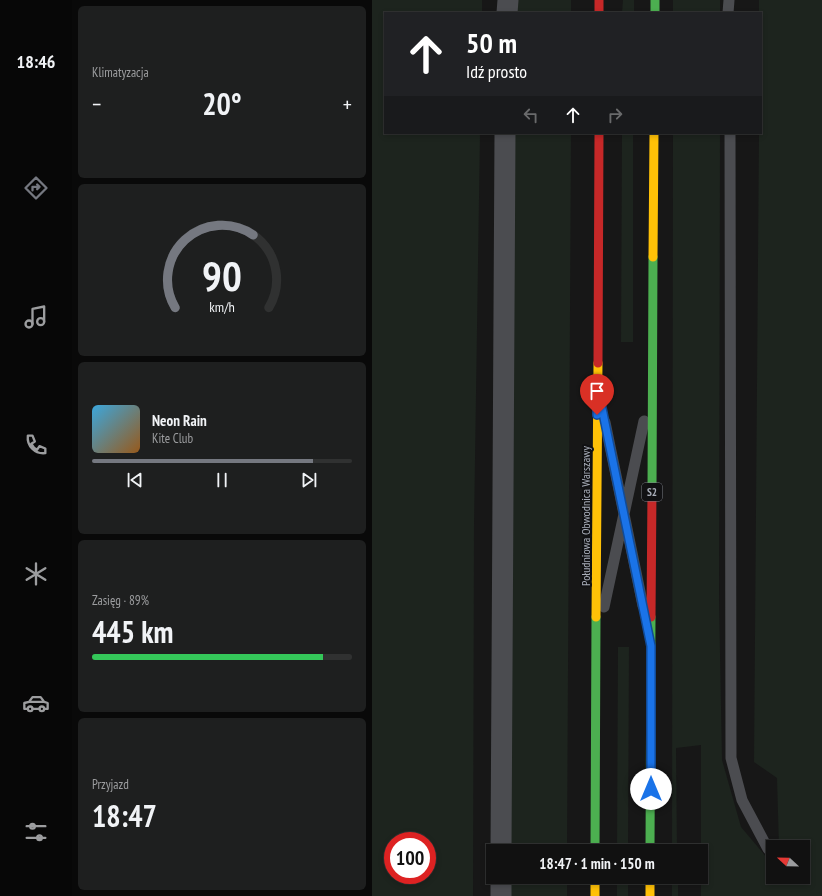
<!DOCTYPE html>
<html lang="pl">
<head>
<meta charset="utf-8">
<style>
  body { margin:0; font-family:"PT Sans Narrow",sans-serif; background:#1e1f1f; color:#f1f3f6; height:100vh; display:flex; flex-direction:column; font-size:15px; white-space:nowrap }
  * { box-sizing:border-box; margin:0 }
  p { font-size:13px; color:#9c9d9f }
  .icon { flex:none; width:22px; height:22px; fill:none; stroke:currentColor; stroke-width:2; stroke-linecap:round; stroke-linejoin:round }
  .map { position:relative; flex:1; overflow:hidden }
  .panel { display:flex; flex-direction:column; gap:6px; padding:6px; background:#090909; width:300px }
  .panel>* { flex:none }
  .hud { position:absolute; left:12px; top:12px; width:378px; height:122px; border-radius:0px; box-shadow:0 2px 6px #0003,0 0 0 1px #303131; background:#202124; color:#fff; overflow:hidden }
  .needle { width:26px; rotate:292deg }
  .controls { position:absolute; left:394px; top:840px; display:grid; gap:8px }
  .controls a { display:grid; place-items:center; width:44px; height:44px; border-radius:0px; background:#111; box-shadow:0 2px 6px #0003,0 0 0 1px #303131; font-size:20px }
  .speed { position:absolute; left:12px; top:832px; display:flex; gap:8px; font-size:20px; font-weight:700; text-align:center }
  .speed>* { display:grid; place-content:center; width:52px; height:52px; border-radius:50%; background:#111; box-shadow:0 2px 6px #0003,0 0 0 1px #303131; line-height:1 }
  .speed .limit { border:6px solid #d22; background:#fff; color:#111 }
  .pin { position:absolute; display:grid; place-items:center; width:34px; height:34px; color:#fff; margin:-41px -17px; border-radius:50% 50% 50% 0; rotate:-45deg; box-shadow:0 0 4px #0007 }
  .pin .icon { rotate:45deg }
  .me { position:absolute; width:44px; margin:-22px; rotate:0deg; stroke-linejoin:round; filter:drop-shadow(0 0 3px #0008) }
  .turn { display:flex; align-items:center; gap:14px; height:84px; padding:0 16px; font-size:18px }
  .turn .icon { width:52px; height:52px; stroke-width:2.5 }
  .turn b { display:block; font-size:28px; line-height:34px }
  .lanes { display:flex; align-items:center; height:38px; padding:0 16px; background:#0003; justify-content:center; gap:20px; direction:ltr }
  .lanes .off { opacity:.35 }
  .big { font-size:30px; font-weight:700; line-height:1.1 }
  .panel .widget { flex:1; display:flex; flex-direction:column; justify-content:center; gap:6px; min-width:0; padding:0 14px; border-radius:6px; background:#1e1f1f }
  .panel .dial { align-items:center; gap:0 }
  .dial svg { height:104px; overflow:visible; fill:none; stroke:#303131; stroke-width:7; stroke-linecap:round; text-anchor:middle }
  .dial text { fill:#f1f3f6; stroke:none }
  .song { display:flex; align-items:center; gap:12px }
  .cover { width:48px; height:48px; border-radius:6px; background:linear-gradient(135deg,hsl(200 70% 55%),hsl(30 70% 35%)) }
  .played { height:4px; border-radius:2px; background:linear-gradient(90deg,#757880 85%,#303131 85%) }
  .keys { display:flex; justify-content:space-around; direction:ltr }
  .heat { display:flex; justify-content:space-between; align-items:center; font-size:22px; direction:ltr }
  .charge { height:6px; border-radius:3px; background:linear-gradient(90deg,#34c759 89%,#303131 0) }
  .trip { position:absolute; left:114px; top:844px; width:222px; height:40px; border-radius:0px; background:#111; box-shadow:0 2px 6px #0003,0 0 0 1px #303131; font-weight:700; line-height:40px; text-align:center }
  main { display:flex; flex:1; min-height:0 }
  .tab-bar { display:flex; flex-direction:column; width:72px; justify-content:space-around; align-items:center; background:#070707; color:#9c9d9f }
  .tab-bar .icon { width:28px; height:28px }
  .tab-bar .current { color:#757880 }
  .tab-bar b { font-size:18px; color:#f1f3f6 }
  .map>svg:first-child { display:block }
  .green { fill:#1d241e; fill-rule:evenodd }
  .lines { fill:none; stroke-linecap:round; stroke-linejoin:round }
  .lane { stroke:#4b4c50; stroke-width:11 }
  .street { stroke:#4b4c50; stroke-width:21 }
  .fast { stroke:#4caf50; stroke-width:9 }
  .slow { stroke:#ffc107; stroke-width:9 }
  .jam { stroke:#c62828; stroke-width:9 }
  .route-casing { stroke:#114b97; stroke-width:10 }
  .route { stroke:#1a73e8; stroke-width:7 }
  .labels { text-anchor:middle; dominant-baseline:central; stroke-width:4; stroke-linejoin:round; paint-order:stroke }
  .shield { fill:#111113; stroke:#7b7e86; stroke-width:1 }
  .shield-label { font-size:11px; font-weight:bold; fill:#a8adb8 }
  .street-label { font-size:12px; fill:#a8adb8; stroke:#111113 }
</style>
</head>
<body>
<main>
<nav class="tab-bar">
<b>18:46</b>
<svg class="icon current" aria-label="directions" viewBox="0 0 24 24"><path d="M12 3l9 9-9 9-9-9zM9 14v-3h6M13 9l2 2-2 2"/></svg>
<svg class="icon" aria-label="music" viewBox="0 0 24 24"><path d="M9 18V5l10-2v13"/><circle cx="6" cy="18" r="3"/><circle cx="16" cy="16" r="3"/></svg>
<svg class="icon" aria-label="phone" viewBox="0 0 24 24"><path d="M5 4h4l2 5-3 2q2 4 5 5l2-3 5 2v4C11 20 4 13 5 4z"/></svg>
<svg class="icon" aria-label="climate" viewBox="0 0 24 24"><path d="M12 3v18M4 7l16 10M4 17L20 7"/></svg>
<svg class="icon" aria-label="car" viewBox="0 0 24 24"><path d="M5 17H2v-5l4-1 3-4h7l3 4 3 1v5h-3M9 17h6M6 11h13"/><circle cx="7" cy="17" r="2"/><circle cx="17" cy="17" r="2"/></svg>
<svg class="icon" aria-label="filters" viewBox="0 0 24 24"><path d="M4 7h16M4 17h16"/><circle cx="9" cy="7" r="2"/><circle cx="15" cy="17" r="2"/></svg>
</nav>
<section class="panel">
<div class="widget"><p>Klimatyzacja</p>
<div class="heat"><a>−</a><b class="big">20°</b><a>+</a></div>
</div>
<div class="widget dial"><svg viewBox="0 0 100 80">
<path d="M14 69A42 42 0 1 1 86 69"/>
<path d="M14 69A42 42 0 0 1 74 13" stroke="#757880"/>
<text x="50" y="56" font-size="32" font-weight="700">90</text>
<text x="50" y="72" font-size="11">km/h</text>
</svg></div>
<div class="widget">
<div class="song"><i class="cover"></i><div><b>Neon Rain</b><p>Kite Club</p></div></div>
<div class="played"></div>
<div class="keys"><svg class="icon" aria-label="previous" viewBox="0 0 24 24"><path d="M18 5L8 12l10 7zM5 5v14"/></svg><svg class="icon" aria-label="pause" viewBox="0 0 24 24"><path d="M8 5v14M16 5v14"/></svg><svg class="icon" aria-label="next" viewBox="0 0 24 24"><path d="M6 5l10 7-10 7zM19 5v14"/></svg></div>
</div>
<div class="widget"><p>Zasięg · 89%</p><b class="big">445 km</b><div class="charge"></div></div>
<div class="widget"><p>Przyjazd</p><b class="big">18:47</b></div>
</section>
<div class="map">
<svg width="450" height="896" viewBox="0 0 450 896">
  <rect width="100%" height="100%" fill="#171717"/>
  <path class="green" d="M0,0H110V13H13V133H108L102,525L101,896H0ZM21,841H55V875H21Z
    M144,0H199V13H144Z
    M251,0H262V13H250Z
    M301,0H348V13H301Z
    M387,0H450V896H329V745L304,748L305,851H300L301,133H348L347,600L350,760L369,827L401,865V877H431V847H407L405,778L382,762L387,133H389V13H387Z
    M142,133H199L195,851H135Z
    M250,133H261V342H249Z
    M246,647H257L256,851H245Z
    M135,877H195V896H135Z
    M245,877H256V896H245Z
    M300,877H306V896H300Z"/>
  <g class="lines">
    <path class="lane" d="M356,13L357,0
      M358,133L359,758L370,800L396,849
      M233,422L271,606
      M232,607L272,421"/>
    <path class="street" d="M135,13L136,0
      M129,851L133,133
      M129,896V877"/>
    <path class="fast" d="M283,0V13
      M280,489L281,257
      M223,851L224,617
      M278,851L279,617"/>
    <path class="slow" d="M281,257L282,133
      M224,617L226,363
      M223,877V896
      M278,877V896"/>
    <path class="jam" d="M227,0V13
      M226,363L227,133
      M279,617L280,489"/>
  </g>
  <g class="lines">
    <g class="route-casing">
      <path id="route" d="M225,415V384L279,646V789"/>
    </g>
    <use href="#route" class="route"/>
  </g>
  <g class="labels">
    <rect class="shield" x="270" y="483" width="20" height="18" rx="3"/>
    <g class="shield-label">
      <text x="280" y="492">S2</text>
    </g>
    <g class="street-label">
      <text transform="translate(213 516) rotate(-90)">Południowa Obwodnica Warszawy</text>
    </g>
  </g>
</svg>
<div class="controls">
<a><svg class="needle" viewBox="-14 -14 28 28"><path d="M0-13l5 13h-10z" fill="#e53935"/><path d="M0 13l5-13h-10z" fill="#9c9d9f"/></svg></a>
</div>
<div class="speed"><div class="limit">100</div></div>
<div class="pin" style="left:225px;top:415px;background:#d93025"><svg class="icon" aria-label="arrive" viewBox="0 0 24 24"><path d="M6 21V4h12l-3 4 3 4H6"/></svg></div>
<svg class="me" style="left:279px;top:789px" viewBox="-20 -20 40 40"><circle r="19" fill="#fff"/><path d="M0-13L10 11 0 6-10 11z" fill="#1a73e8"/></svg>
<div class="trip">18:47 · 1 min · 150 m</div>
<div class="hud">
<div class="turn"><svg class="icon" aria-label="ahead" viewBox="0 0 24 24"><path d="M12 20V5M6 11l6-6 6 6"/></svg><div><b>50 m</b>Idź prosto</div></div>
<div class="lanes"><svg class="icon off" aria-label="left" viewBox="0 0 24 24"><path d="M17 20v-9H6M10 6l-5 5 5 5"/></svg><svg class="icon" aria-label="ahead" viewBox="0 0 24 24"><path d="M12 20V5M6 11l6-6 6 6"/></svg><svg class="icon off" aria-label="right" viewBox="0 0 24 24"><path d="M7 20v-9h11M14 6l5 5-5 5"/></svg></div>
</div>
</div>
</main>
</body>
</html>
